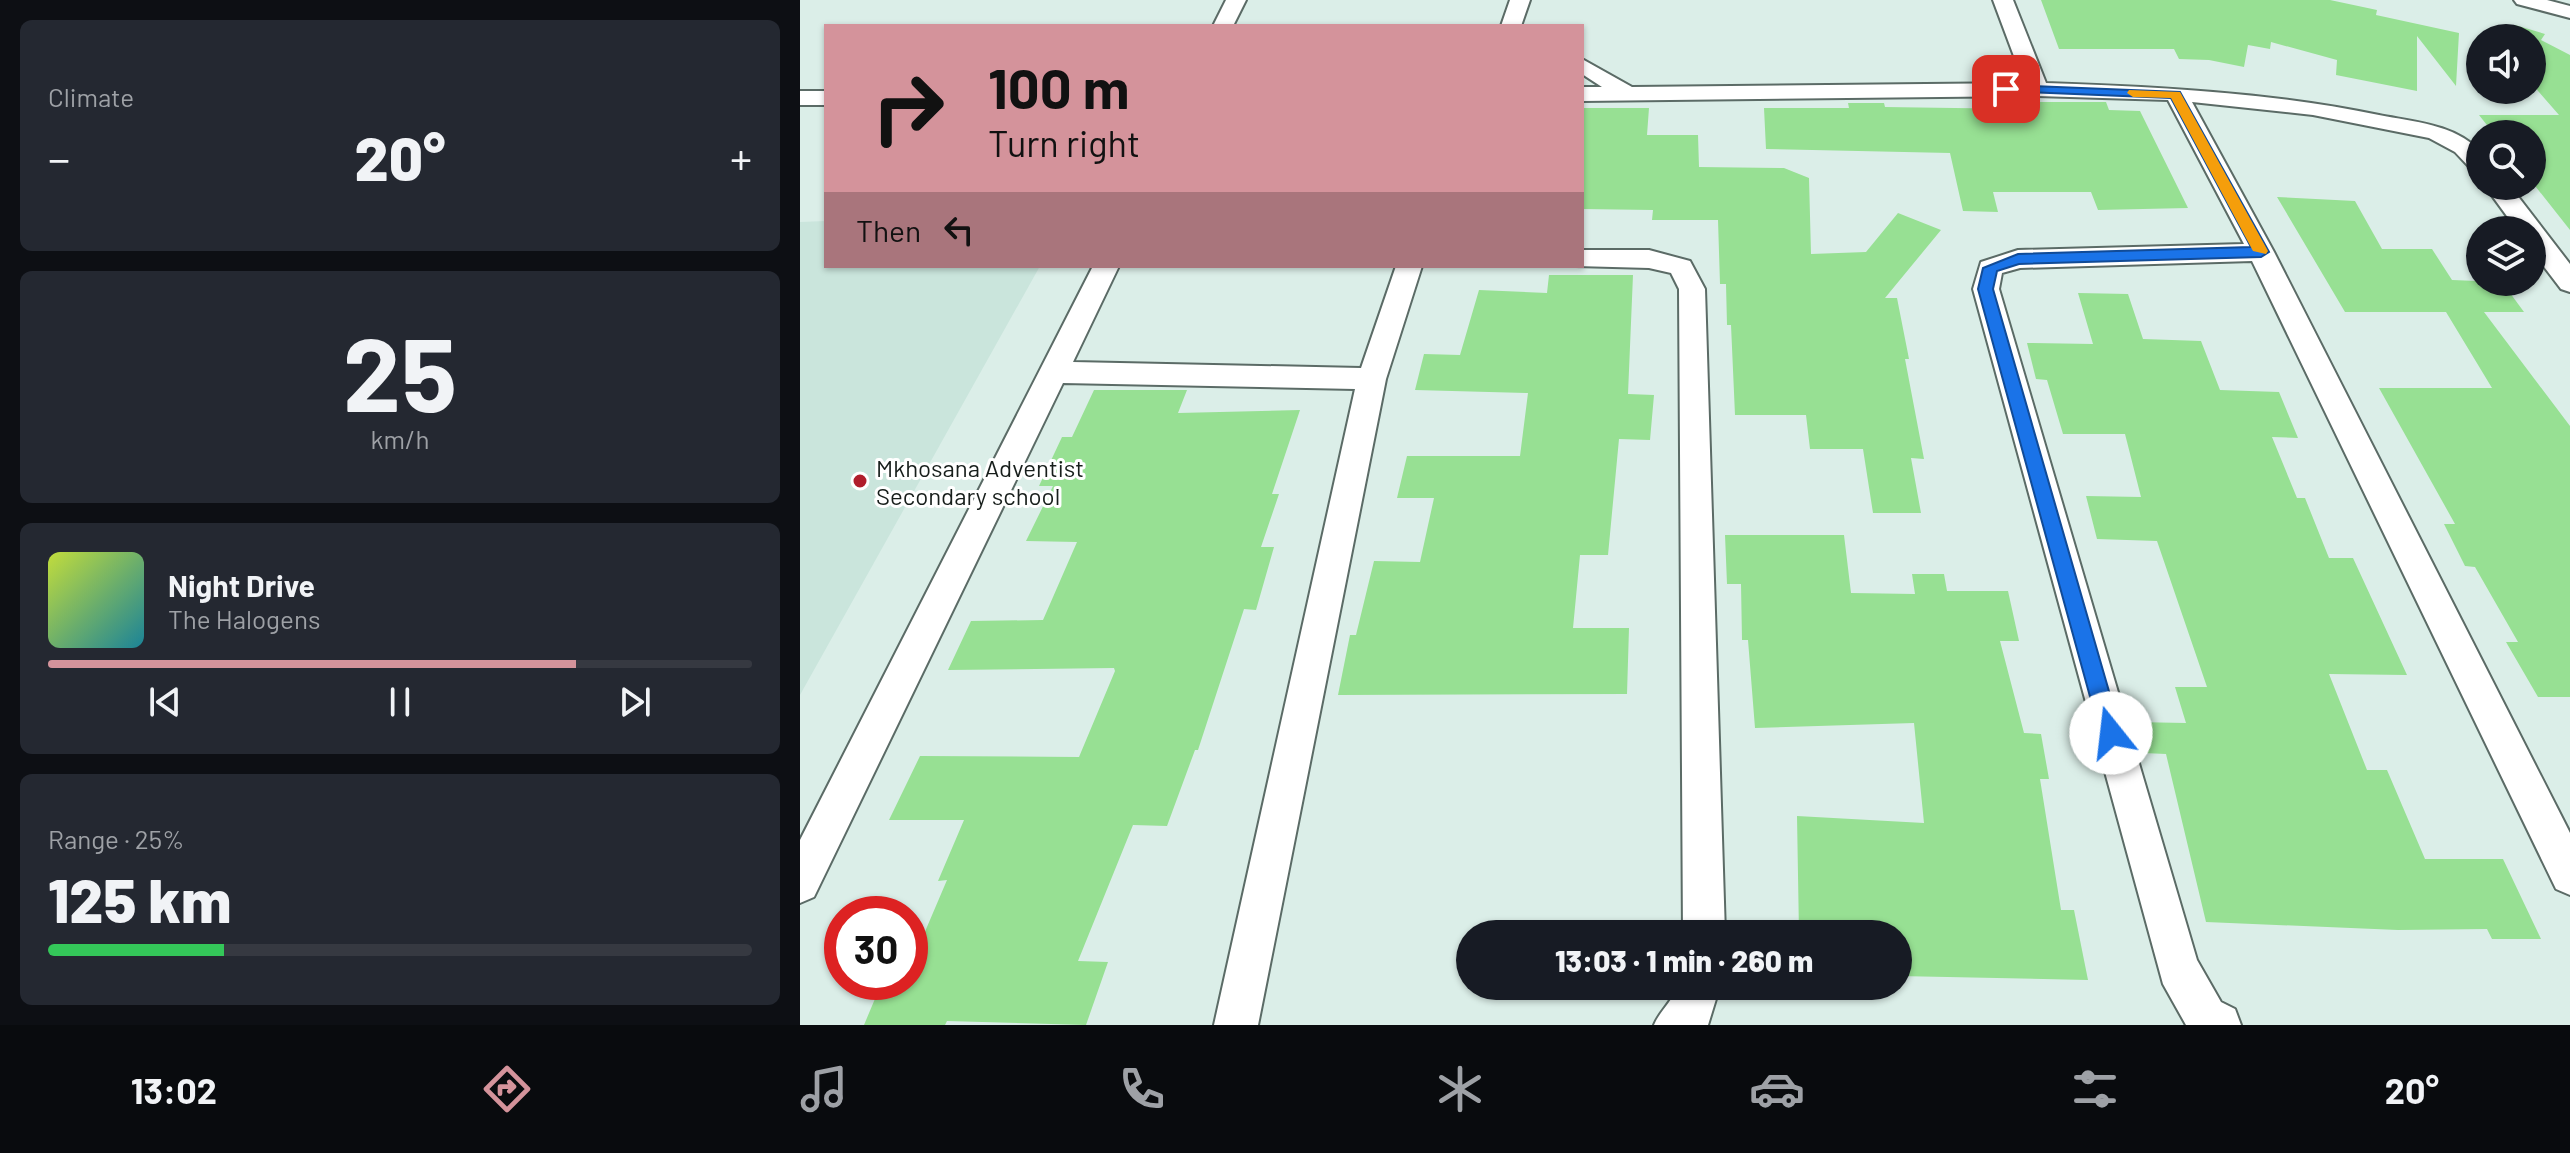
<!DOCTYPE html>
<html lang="en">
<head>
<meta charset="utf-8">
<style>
  body { margin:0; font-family:Barlow,sans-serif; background:#242831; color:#f1f3f6; height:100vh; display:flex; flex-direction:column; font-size:30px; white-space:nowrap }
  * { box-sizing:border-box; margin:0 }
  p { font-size:26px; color:#9ea1a6 }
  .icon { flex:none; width:44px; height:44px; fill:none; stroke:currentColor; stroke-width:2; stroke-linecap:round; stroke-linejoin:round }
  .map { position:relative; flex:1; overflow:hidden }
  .side { display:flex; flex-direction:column; gap:20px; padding:20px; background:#0d0f14; width:800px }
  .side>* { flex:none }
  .top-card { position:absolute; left:24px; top:24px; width:760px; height:244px; border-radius:0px; box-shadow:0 2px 6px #0004; background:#d4939b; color:#111; overflow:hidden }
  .controls { position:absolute; left:1666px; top:24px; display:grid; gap:16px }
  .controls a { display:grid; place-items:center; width:80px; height:80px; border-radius:50%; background:#171b24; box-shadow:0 2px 6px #0004; font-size:40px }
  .speed { position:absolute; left:24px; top:896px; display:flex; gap:16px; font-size:40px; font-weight:700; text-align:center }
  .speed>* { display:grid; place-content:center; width:104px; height:104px; border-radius:50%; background:#171b24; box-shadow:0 2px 6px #0004; line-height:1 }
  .speed .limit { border:12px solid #d22; background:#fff; color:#111 }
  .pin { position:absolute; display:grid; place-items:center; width:68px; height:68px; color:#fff; margin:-34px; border-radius:16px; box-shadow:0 4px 12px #0006 }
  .me { position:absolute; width:88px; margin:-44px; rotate:344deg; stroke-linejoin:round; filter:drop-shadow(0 0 6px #0008) }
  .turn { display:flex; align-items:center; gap:28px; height:168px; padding:0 32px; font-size:36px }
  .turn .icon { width:104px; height:104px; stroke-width:2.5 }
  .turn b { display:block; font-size:56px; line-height:68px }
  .then { display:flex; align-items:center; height:76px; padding:0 32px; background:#0003; gap:16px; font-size:30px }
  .big { font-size:60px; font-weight:800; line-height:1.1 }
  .side .card { flex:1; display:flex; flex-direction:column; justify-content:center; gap:12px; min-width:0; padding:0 28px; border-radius:12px; background:#242831 }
  .side .dial { align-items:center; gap:0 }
  .dial b { font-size:104px; line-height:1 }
  .song { display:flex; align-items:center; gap:24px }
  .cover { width:96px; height:96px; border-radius:12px; background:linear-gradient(135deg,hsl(70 70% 55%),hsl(190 70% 35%)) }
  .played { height:8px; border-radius:4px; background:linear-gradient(90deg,#d4939b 75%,#363941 75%) }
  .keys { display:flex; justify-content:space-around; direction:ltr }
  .heat { display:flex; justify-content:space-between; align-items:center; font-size:44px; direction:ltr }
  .charge { height:12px; border-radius:6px; background:linear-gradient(90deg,#34c759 25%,#363941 0) }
  .trip { position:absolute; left:656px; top:920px; width:456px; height:80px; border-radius:40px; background:#171b24; box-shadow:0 2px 6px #0004; font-weight:800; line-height:80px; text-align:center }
  .menu { display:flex; height:128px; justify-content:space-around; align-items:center; background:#090b0e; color:#9ea1a6 }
  .menu .icon { width:56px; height:56px }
  .menu .active { color:#d4939b }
  .menu b { font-size:36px; color:#f1f3f6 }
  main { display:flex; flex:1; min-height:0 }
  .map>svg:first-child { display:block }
  .built { fill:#cae5dc }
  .building { fill:#97e093 }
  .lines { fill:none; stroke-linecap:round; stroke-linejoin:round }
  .street-casing { stroke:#5b6b66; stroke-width:4 }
  .street { fill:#fff; fill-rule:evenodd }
  .route { fill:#1a73e8; stroke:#114b97; stroke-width:2 }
  .slow { fill:#f59e0b }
  .poi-dot { fill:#b01d2b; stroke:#fff; stroke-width:3 }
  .labels { text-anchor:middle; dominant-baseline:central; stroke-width:6; stroke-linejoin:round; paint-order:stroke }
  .poi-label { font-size:24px; fill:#171e1b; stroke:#fff; text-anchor:start }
</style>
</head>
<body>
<main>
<section class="side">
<div class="card"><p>Climate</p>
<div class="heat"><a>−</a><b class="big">20°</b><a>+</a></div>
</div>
<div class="card dial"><b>25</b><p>km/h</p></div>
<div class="card">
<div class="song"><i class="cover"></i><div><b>Night Drive</b><p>The Halogens</p></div></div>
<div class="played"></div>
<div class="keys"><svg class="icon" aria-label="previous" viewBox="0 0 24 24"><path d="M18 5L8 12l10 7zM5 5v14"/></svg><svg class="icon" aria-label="pause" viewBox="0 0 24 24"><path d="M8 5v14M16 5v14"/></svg><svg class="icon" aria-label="next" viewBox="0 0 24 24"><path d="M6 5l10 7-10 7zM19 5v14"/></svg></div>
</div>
<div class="card"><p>Range · 25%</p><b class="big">125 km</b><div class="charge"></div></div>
</section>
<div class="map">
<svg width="1770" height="1025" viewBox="0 0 1770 1025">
  <rect width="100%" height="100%" fill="#dbeee8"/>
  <path class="built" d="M26,221V266H240L0,695V222Z"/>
  <path class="building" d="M1241,0H1530L1577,10L1576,15L1659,33L1656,86L1617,36V91L1536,75L1537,60L1471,42L1470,49L1448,45L1444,67L1409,60L1379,59L1374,49H1259Z
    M1715,25L1745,34L1741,40L1770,55V230L1732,182V134H1694L1679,115H1759L1732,84V38H1706Z
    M1222,102H1306L1309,110L1340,111L1388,208L1298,210L1291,192H1193L1198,212L1163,211L1150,153L966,149L964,108H1049L1048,103H1084L1085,107L1224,109Z
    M782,108H849L847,135H898L899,167L984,168L1009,178L1011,254L1066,252L1098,213L1141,230L1085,298H1097L1109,359H1105L1124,459L1111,458L1121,513H1073L1063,449H1010L1006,415H935L931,325H927L926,284H920L918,220H852L853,210L782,209Z
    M1477,197L1555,201L1582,249H1632L1652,280L1702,282L1724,312H1684L1770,426V697H1738L1706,642H1718L1675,567L1665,566L1644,524H1655L1579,388H1692L1646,312H1545Z
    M749,275H833L828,394L854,395L850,440L819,439L808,555H780L773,628H829L827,694L538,695L550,635H556L574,561L620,562L634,498H597L607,456H720L728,393L615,390L624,354L660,355L679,290L747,293Z
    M1278,293L1328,294L1343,339L1401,341L1420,390L1479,392L1498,438L1472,437L1497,498H1505L1529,558H1553L1607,675L1529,674L1567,770H1587L1625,859H1703L1741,939H1692L1687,929L1598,930L1406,922L1366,754L1343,753L1334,722L1386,723L1375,687H1407L1357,541L1297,539L1286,496L1341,497L1325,434H1263L1247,380L1236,379L1227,343L1293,344Z
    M294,390H387L378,413L500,410L472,494H479L461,547H474L456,610L444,609L398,750H395L367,826L333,825L278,961L308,962L286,1025L147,1021L145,1025H64L82,982H110V942L121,941L147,880L138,881L164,820H89L120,756L279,757L315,671L314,668L148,670L171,621L243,620L277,542L226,541L253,486H239L262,437H272Z
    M925,535H1044L1051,593L1115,594L1112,574H1144L1147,591H1208L1219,641H1200L1224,733L1241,734L1249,779H1240L1261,910H1274L1288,980L1098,976V934H999L997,816L1124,823L1114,723L955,728L948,640H942L941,584H927Z"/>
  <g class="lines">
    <g class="street-casing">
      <path id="street" d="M426,0H446L433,26H413Z
        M710,0H730L721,26H701Z
        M1193,0H1213L1246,83C1358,87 1469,92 1579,115C1614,122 1654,124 1680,151V172L1672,170L1655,152L1629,138L1513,115L1392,102L1474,252L1770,833V895L1756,889L1452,261L1220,268L1202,273L1199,289L1397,960L1421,1002L1435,1009L1441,1025H1386L1363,984L1173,289L1181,262L1218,250L1444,244L1368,100L1237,96L782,101V87H802L782,74V59L832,87L1224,83Z
        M1714,0H1747L1770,6V18L1717,4Z
        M0,91H26V105H0Z
        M1685,186H1710L1770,264V292L1761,289L1732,251V230H1717Z
        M782,250H849L890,261L905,289L925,934H883L879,289L871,273L849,268L776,266H782Z
        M293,266H319L273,362L561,368L596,266H622L586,379L458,1025H414L555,389L263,383L14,897L0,903V840Z
        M876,986H920L908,1025H854C860,1010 874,1001 876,986Z"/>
    </g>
    <use href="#street" class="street"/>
  </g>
  <path class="route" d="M1206,85L1380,92L1469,252L1461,257L1219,264L1197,271L1193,289L1321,733L1318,740L1311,743L1303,740L1300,733L1178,289L1183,268L1218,254L1451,247L1371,98L1202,91L1200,89Z"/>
  <path class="slow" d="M1329,90L1380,92L1468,251L1466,254L1453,251L1371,98L1333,97L1327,93Z"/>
  <circle class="poi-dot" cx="60" cy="481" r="8"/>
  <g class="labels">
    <g class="poi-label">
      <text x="76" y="467">Mkhosana Adventist<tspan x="76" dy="28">Secondary school</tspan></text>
    </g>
  </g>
</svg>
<div class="controls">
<a><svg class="icon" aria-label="sound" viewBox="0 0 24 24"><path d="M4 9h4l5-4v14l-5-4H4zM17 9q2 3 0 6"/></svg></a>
<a><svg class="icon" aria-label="search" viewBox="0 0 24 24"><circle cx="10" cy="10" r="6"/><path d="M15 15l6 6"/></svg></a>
<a><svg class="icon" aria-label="layers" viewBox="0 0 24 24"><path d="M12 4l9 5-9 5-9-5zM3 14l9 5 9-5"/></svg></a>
</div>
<div class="speed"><div class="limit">30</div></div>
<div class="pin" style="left:1206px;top:89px;background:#d93025"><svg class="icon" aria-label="arrive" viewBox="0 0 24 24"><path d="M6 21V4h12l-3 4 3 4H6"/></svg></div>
<svg class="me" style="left:1311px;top:733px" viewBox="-20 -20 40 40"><circle r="19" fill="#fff"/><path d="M0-13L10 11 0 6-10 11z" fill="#1a73e8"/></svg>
<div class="trip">13:03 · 1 min · 260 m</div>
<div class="top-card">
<div class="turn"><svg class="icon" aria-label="right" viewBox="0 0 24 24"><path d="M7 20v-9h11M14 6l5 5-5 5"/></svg><div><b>100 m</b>Turn right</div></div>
<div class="then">Then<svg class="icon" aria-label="left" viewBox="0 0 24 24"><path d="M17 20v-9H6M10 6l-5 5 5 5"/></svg></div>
</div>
</div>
</main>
<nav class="menu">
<b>13:02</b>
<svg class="icon active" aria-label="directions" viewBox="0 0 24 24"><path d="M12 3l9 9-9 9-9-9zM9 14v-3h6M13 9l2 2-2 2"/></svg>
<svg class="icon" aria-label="music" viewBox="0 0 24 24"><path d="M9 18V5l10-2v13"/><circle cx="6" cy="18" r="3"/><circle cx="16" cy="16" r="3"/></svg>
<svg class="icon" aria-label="phone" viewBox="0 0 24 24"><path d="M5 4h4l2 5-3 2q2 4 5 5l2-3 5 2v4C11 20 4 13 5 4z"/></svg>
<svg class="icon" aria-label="climate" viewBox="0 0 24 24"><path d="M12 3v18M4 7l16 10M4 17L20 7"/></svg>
<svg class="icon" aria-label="car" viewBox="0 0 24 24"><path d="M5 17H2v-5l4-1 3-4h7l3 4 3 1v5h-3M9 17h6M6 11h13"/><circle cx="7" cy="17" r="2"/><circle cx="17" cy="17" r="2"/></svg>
<svg class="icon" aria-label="filters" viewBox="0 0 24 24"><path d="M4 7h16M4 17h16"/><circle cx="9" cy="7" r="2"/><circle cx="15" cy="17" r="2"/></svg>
<b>20°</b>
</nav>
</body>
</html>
